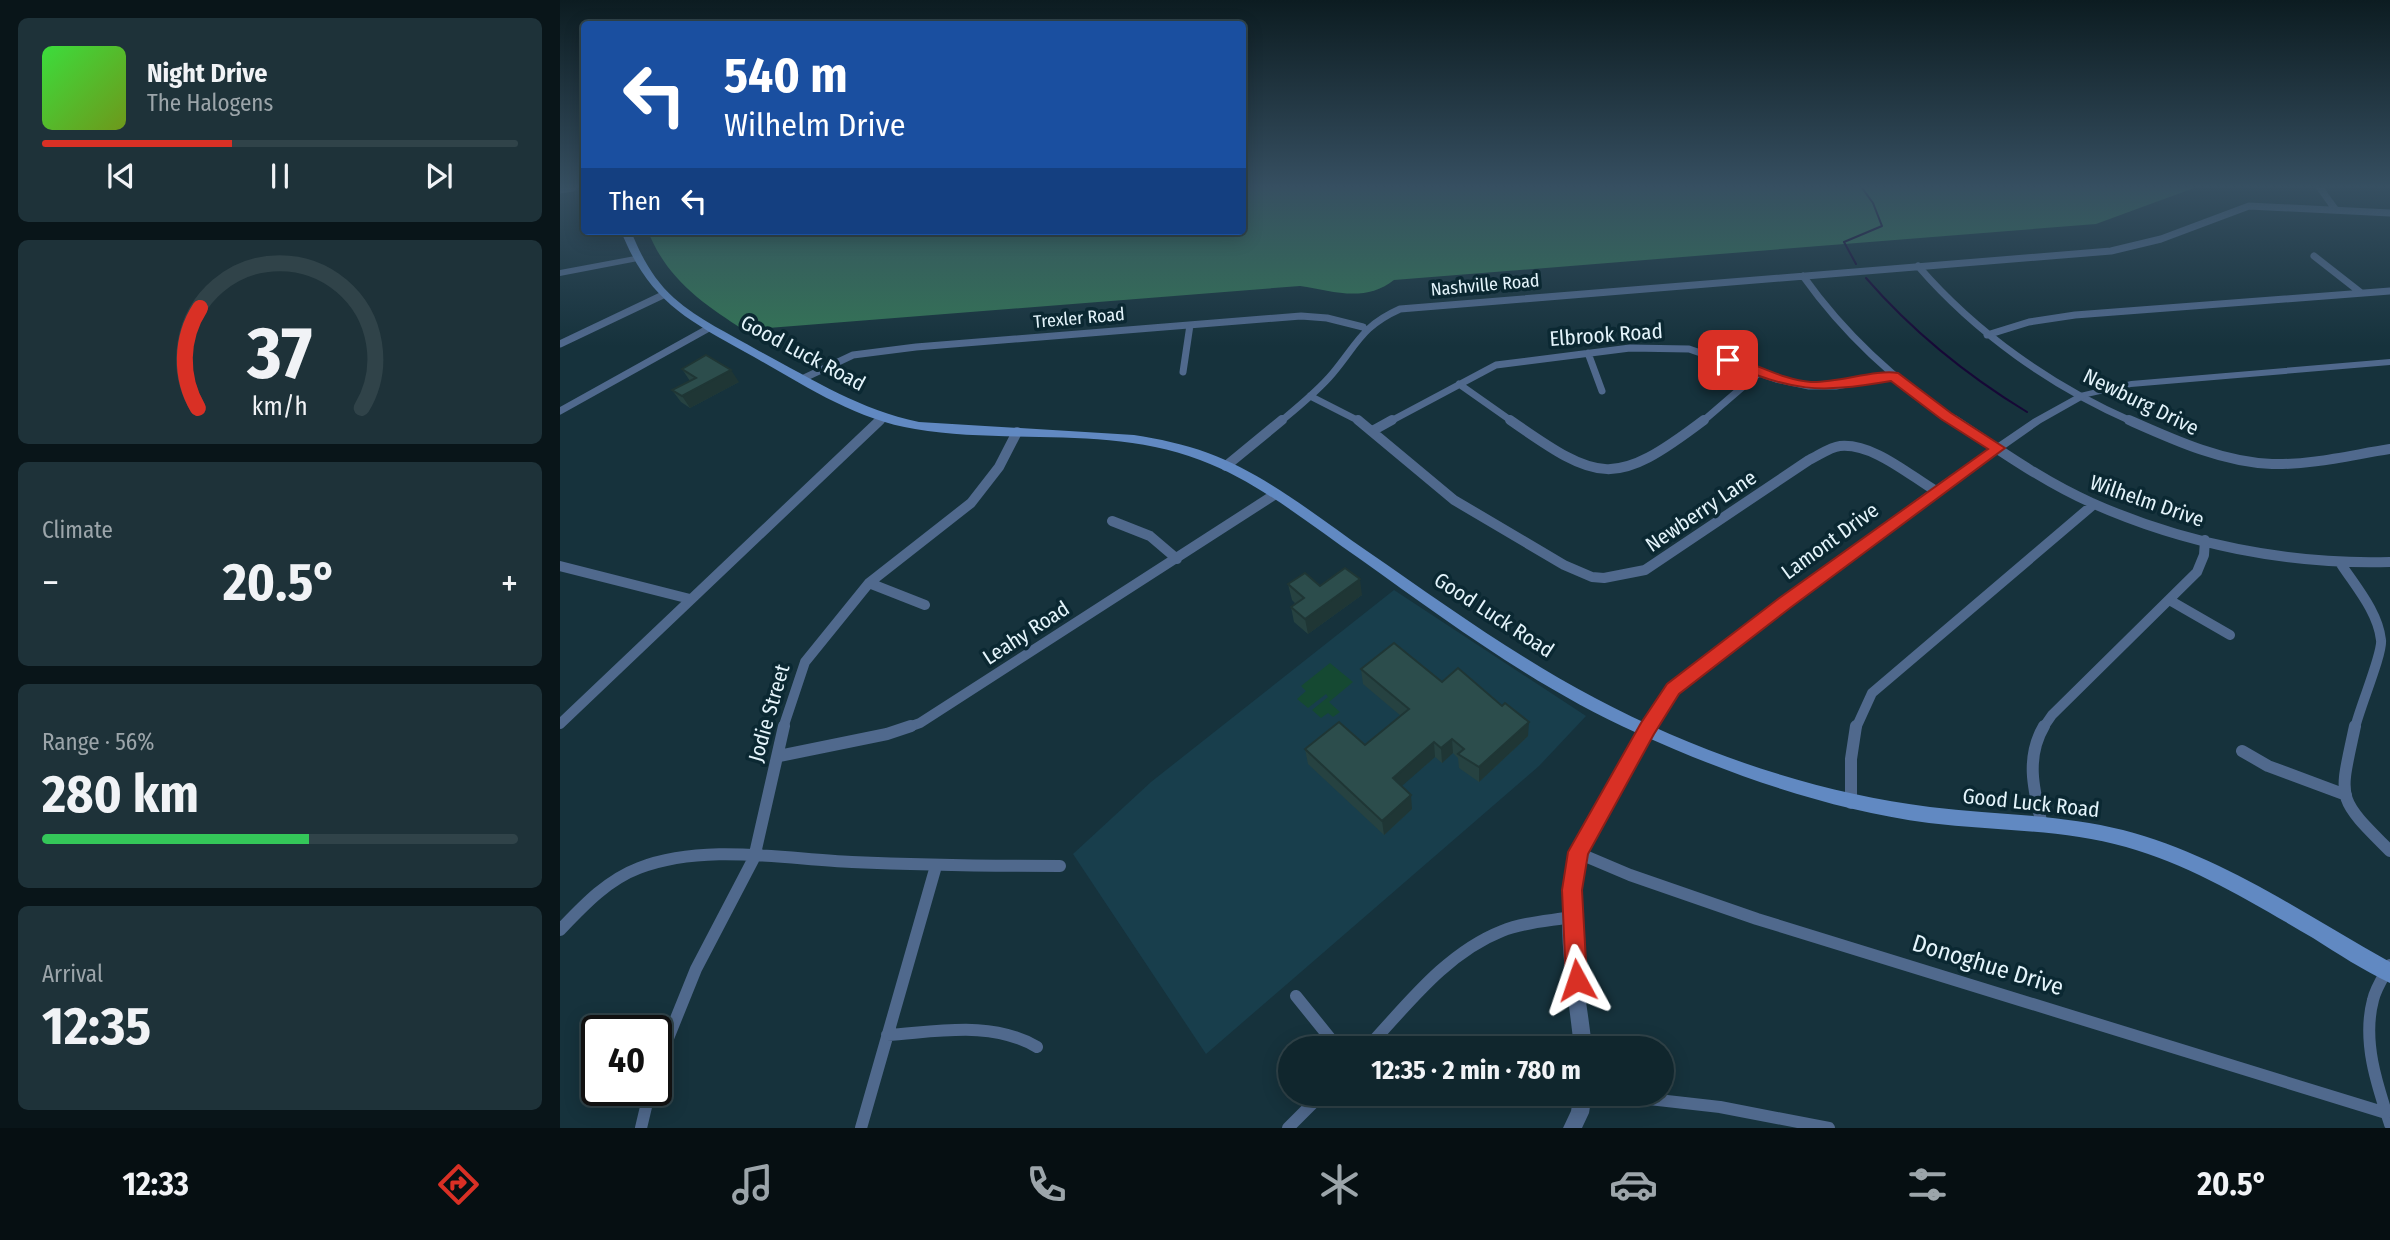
<!DOCTYPE html>
<html lang="en">
<head>
<meta charset="utf-8">
<style>
  body { margin:0; font-family:"Fira Sans Condensed",sans-serif; background:#1e3239; color:#f1f3f6; height:100vh; display:flex; flex-direction:column; font-size:26px; white-space:nowrap }
  * { box-sizing:border-box; margin:0 }
  p { font-size:23px; color:#9ca5aa }
  .icon { flex:none; width:38px; height:38px; fill:none; stroke:currentColor; stroke-width:2; stroke-linecap:round; stroke-linejoin:round }
  .map { position:relative; flex:1; overflow:hidden }
  .panel { display:flex; flex-direction:column; gap:18px; padding:18px; background:#091519; width:560px }
  .panel>* { flex:none }
  .banner { position:absolute; left:21px; top:21px; width:665px; height:214px; border-radius:7px; box-shadow:0 4px 18px #0003,0 0 0 2px #304349; background:#1a4fa0; color:#fff; overflow:hidden }
  .speed { position:absolute; left:21px; top:1015px; display:flex; gap:14px; font-size:35px; font-weight:700; text-align:center }
  .speed>* { display:grid; place-content:center; width:91px; height:91px; border-radius:50%; background:#10262d; box-shadow:0 4px 18px #0003,0 0 0 2px #304349; line-height:1 }
  .speed .limit { border:4px solid #111; border-radius:10px; background:#fff; color:#111 }
  .pin { position:absolute; display:grid; place-items:center; width:60px; height:60px; color:#fff; margin:-30px; border-radius:14px; box-shadow:0 4px 10px #0006 }
  .me { position:absolute; width:77px; margin:-38px; rotate:355deg; stroke-linejoin:round; filter:drop-shadow(0 0 5px #0008) }
  .turn { display:flex; align-items:center; gap:24px; height:147px; padding:0 28px; font-size:32px }
  .turn .icon { width:91px; height:91px; stroke-width:2.5 }
  .turn b { display:block; font-size:49px; line-height:60px }
  .then { display:flex; align-items:center; height:66px; padding:0 28px; background:#0003; gap:14px; font-size:26px }
  .big { font-size:52px; font-weight:700; line-height:1.1 }
  .panel .widget { flex:1; display:flex; flex-direction:column; justify-content:center; gap:10px; min-width:0; padding:0 24px; border-radius:10px; background:#1e3239 }
  .panel .dial { align-items:center; gap:0 }
  .dial svg { height:182px; overflow:visible; fill:none; stroke:#304349; stroke-width:7; stroke-linecap:round; text-anchor:middle }
  .dial text { fill:#f1f3f6; stroke:none }
  .song { display:flex; align-items:center; gap:21px }
  .cover { width:84px; height:84px; border-radius:10px; background:linear-gradient(135deg,hsl(120 70% 55%),hsl(80 70% 35%)) }
  .played { height:7px; border-radius:4px; background:linear-gradient(90deg,#d93025 40%,#304349 40%) }
  .keys { display:flex; justify-content:space-around; direction:ltr }
  .heat { display:flex; justify-content:space-between; align-items:center; font-size:38px; direction:ltr }
  .charge { height:10px; border-radius:5px; background:linear-gradient(90deg,#34c759 56%,#304349 0) }
  .trip { position:absolute; left:718px; top:1036px; width:396px; height:70px; border-radius:35px; background:#10262d; box-shadow:0 4px 18px #0003,0 0 0 2px #304349; font-weight:700; line-height:70px; text-align:center }
  .dock { display:flex; height:112px; justify-content:space-around; align-items:center; background:#060f12; color:#9ca5aa }
  .dock .icon { width:49px; height:49px }
  .dock .on { color:#d93025 }
  .dock b { font-size:32px; color:#f1f3f6 }
  main { display:flex; flex:1; min-height:0 }
  .map>svg:first-child { display:block }
  .built { fill:#183e4c }
  .green { fill:#154932 }
  .forest { fill:#347556 }
  .lines { fill:none; stroke-linecap:round; stroke-linejoin:round }
  .stream { stroke:#160836; stroke-width:2 }
  .minor-far2 { stroke:#50698d; stroke-width:7 }
  .minor-far1 { stroke:#50698d; stroke-width:10 }
  .minor { stroke:#50698d; stroke-width:12 }
  .tertiary { fill:#50698d; fill-rule:evenodd }
  .secondary { fill:#6189c2; fill-rule:evenodd }
  .wall { fill:#264241 }
  .shaded-wall { fill:#1f3635 }
  .building { fill:#2c4d4c; stroke:#1f3635; stroke-width:2 }
  .route { fill:#d93025; stroke:#8d1f18; stroke-width:2 }
  .labels { text-anchor:middle; dominant-baseline:central; stroke-width:7; stroke-linejoin:round; paint-order:stroke }
  .far-street-label { font-size:18px; fill:#e4f4fb; stroke:#0b2832 }
  .street-label { font-size:21px; fill:#e4f4fb; stroke:#0b2832 }
  .near-street-label { font-size:24px; fill:#e4f4fb; stroke:#0b2832 }
</style>
</head>
<body>
<main>
<section class="panel">
<div class="widget">
<div class="song"><i class="cover"></i><div><b>Night Drive</b><p>The Halogens</p></div></div>
<div class="played"></div>
<div class="keys"><svg class="icon" aria-label="previous" viewBox="0 0 24 24"><path d="M18 5L8 12l10 7zM5 5v14"/></svg><svg class="icon" aria-label="pause" viewBox="0 0 24 24"><path d="M8 5v14M16 5v14"/></svg><svg class="icon" aria-label="next" viewBox="0 0 24 24"><path d="M6 5l10 7-10 7zM19 5v14"/></svg></div>
</div>
<div class="widget dial"><svg viewBox="0 0 100 80">
<path d="M14 69A42 42 0 1 1 86 69"/>
<path d="M14 69A42 42 0 0 1 15 25" stroke="#d93025"/>
<text x="50" y="56" font-size="32" font-weight="700">37</text>
<text x="50" y="72" font-size="11">km/h</text>
</svg></div>
<div class="widget"><p>Climate</p>
<div class="heat"><a>−</a><b class="big">20.5°</b><a>+</a></div>
</div>
<div class="widget"><p>Range · 56%</p><b class="big">280 km</b><div class="charge"></div></div>
<div class="widget"><p>Arrival</p><b class="big">12:35</b></div>
</section>
<div class="map">
<svg width="1830" height="1128" viewBox="0 0 1830 1128">
  <rect width="100%" height="100%" fill="#16323c"/>
  <path class="built" d="M834,590L1026,716L979,766L646,1054L513,854L591,782Z"/>
  <path class="green" d="M770,663L793,682L769,702L780,712L773,717L768,713L761,718L752,710L768,697L766,694L748,708L737,699L746,691L741,686Z"/>
  <path class="forest" d="M683,188H1634L1536,224L834,280C805,303 773,291 740,286L184,330C143,304 106,278 88,231H682Z"/>
  <g class="lines">
    <path class="stream" d="M1296,264L1284,242L1322,226L1313,203L1302,188
      M1306,278C1353,332 1406,375 1467,412"/>
    <path class="minor-far2" d="M1760,188L1775,209
      M0,190L13,188
      M1754,256L1800,292
      M1358,266C1416,333 1491,386 1573,422
      M1243,276C1285,335 1336,382 1397,422
      M1427,335L1469,322L1515,315L1830,291
      M0,344L103,295
      M1028,353L1042,391
      M623,372L630,325
      M242,379L293,355L356,347L741,316L767,318L803,327
      M899,384L953,422
      M750,396L801,422
      M0,411L149,328
      M319,422L323,418
      M720,422C738,407 758,391 773,373C798,343 802,326 840,309L1551,251L1601,239L1689,206L1830,213
      M829,422L936,365L1070,348L1129,349L1216,379L1249,386H1276L1333,376
      M1142,422L1200,372"/>
    <path class="minor-far1" d="M798,420L894,500L1004,565L1032,577L1044,578L1085,570L1249,460C1258,456 1270,447 1280,446C1313,443 1349,475 1376,491
      M950,420C1040,483 1054,488 1144,420
      M1394,420C1438,449 1484,482 1532,503C1624,544 1729,565 1830,562
      M1569,420C1614,440 1662,462 1712,464C1752,465 1791,455 1830,449
      M814,430L832,420
      M666,466L722,420
      M552,521L590,536L617,559
      M1781,564C1796,587 1818,612 1821,640C1823,653 1799,709 1795,728
      M0,566L130,599
      M309,583L365,605
      M1611,601L1670,635
      M0,724L320,420
      M223,728L245,662L309,583L411,503L439,467L457,432
      M346,728L360,723L714,495
      M1296,728L1312,693L1534,504
      M1483,728L1492,715L1637,572L1644,555L1645,540"/>
    <path class="minor" d="M1795,726C1779,801 1775,796 1830,851
      M1682,751L1708,766L1786,795
      M219,756L327,734L351,726
      M1291,803V759L1296,726
      M1482,825C1474,791 1465,758 1484,726
      M1018,853L1070,875L1197,919L1826,1113
      M0,930C23,906 47,880 79,868C144,843 224,859 292,862C361,865 430,866 500,866
      M1830,965C1824,976 1816,987 1813,1000C1802,1041 1817,1085 1830,1124
      M736,996L778,1048
      M327,1035C377,1032 431,1020 477,1047
      M807,1048C847,1005 886,953 942,931C964,922 989,921 1012,917
      M96,1068L136,969L194,858L224,726
      M1045,1094L1160,1107L1269,1128
      M81,1128L90,1090
      M301,1128L376,866
      M728,1128L762,1094"/>
    <path class="tertiary" d="M75,256L78,257V261L0,276V270Z
      M1830,359V365L1571,387L1527,397L1481,423L1380,494L1129,683C1104,709 1088,740 1070,772C1056,798 1037,823 1027,852C1007,910 1026,988 1032,1048H1014C1008,990 992,908 1011,852C1022,822 1041,795 1057,768C1076,735 1093,703 1119,675L1372,488L1473,419L1520,393L1571,381Z
      M1014,1094H1032L1029,1113L1022,1128H1003L1011,1111Z"/>
    <path class="secondary" d="M61,231H71C81,256 93,279 114,298C139,320 170,334 199,351C252,379 300,410 359,422L574,435C599,439 624,444 648,453C707,475 756,516 807,551C881,602 955,656 1035,698C1139,753 1253,792 1370,807C1434,815 1500,814 1563,830C1660,855 1744,914 1830,962V983C1803,970 1778,954 1753,938C1693,903 1633,866 1566,847C1502,829 1435,831 1369,823C1266,809 1171,775 1077,733C977,688 888,622 800,559C749,524 699,482 640,460C549,425 450,445 355,429C292,419 240,382 185,352C124,318 88,299 61,231Z"/>
  </g>
  <path class="wall" d="M122,369L179,382L130,408L121,402L112,390L130,381Z
    M728,584L760,586L802,595L748,634L734,622L731,607L735,603L732,600Z
    M801,669L882,682L968,736L919,782L899,768L898,758L893,753L882,763L875,757L841,786L852,809L824,835L748,764L745,749L805,745L841,716L803,684Z"/>
  <path class="shaded-wall" d="M171,370L179,382L130,408L122,396Z
    M800,579L802,595L748,634L745,619Z
    M969,722L968,736L919,782V767Z
    M892,739L893,753L882,763L881,748Z
    M874,742L875,757L834,793L833,778Z
    M851,795L852,809L824,835L822,821Z"/>
  <path class="building" d="M146,355L171,370L122,396L112,390L136,378L122,369Z
    M785,568L800,579L745,619L731,607L744,598L728,584L745,573L760,586Z
    M834,643L882,682L898,668L942,706L945,703L969,722L919,767L898,754L904,749L892,739L881,748L874,742L833,778L851,795L822,821L745,749L779,722L805,745L849,709L801,669Z"/>
  <linearGradient id="sky" x2="0" y2="1"><stop stop-color="#0c1c21"/><stop offset="0.54" stop-color="#364f61"/><stop offset="1" stop-color="#364f61" stop-opacity="0"/></linearGradient>
  <rect width="1830" height="346" fill="url(#sky)"/>
  <path class="route" d="M1168,356C1196,363 1222,380 1251,382C1278,383 1316,369 1338,373L1391,413L1445,448L1230,608L1119,694L1094,734L1028,854L1022,890L1027,980L1024,988L1017,991L1009,988L1006,980L1002,890L1008,852L1081,723L1107,684L1218,599L1428,449L1381,419L1331,381C1254,394 1236,391 1164,363L1162,360Z"/>
  <g class="labels">
    <g class="far-street-label">
      <text transform="translate(925 285) rotate(-5)">Nashville Road</text>
      <text transform="translate(519 318) rotate(-5)">Trexler Road</text>
    </g>
    <g class="street-label">
      <text transform="translate(1046 335) rotate(-4)">Elbrook Road</text>
      <text transform="translate(243 353) rotate(28)">Good Luck Road</text>
      <text transform="translate(1581 402) rotate(26)">Newburg Drive</text>
      <text transform="translate(1587 501) rotate(19)">Wilhelm Drive</text>
      <text transform="translate(1141 511) rotate(-34)">Newberry Lane</text>
      <text transform="translate(1270 541) rotate(-36)">Lamont Drive</text>
      <text transform="translate(934 615) rotate(33)">Good Luck Road</text>
      <text transform="translate(466 633) rotate(-33)">Leahy Road</text>
      <text transform="translate(209 713) rotate(-74)">Jodie Street</text>
      <text transform="translate(1471 803) rotate(6)">Good Luck Road</text>
    </g>
    <g class="near-street-label">
      <text transform="translate(1428 965) rotate(17)">Donoghue Drive</text>
    </g>
  </g>
</svg>
<div class="speed"><div class="limit">40</div></div>
<div class="pin" style="left:1168px;top:360px;background:#d93025"><svg class="icon" aria-label="arrive" viewBox="0 0 24 24"><path d="M6 21V4h12l-3 4 3 4H6"/></svg></div>
<svg class="me" style="left:1017px;top:980px" viewBox="-20 -20 40 40"><path d="M0-17L14 15 0 8-14 15z" fill="#d93025" stroke="#fff" stroke-width="4"/></svg>
<div class="trip">12:35 · 2 min · 780 m</div>
<div class="banner">
<div class="turn"><svg class="icon" aria-label="left" viewBox="0 0 24 24"><path d="M17 20v-9H6M10 6l-5 5 5 5"/></svg><div><b>540 m</b>Wilhelm Drive</div></div>
<div class="then">Then<svg class="icon" aria-label="left" viewBox="0 0 24 24"><path d="M17 20v-9H6M10 6l-5 5 5 5"/></svg></div>
</div>
</div>
</main>
<nav class="dock">
<b>12:33</b>
<svg class="icon on" aria-label="directions" viewBox="0 0 24 24"><path d="M12 3l9 9-9 9-9-9zM9 14v-3h6M13 9l2 2-2 2"/></svg>
<svg class="icon" aria-label="music" viewBox="0 0 24 24"><path d="M9 18V5l10-2v13"/><circle cx="6" cy="18" r="3"/><circle cx="16" cy="16" r="3"/></svg>
<svg class="icon" aria-label="phone" viewBox="0 0 24 24"><path d="M5 4h4l2 5-3 2q2 4 5 5l2-3 5 2v4C11 20 4 13 5 4z"/></svg>
<svg class="icon" aria-label="climate" viewBox="0 0 24 24"><path d="M12 3v18M4 7l16 10M4 17L20 7"/></svg>
<svg class="icon" aria-label="car" viewBox="0 0 24 24"><path d="M5 17H2v-5l4-1 3-4h7l3 4 3 1v5h-3M9 17h6M6 11h13"/><circle cx="7" cy="17" r="2"/><circle cx="17" cy="17" r="2"/></svg>
<svg class="icon" aria-label="filters" viewBox="0 0 24 24"><path d="M4 7h16M4 17h16"/><circle cx="9" cy="7" r="2"/><circle cx="15" cy="17" r="2"/></svg>
<b>20.5°</b>
</nav>
</body>
</html>
